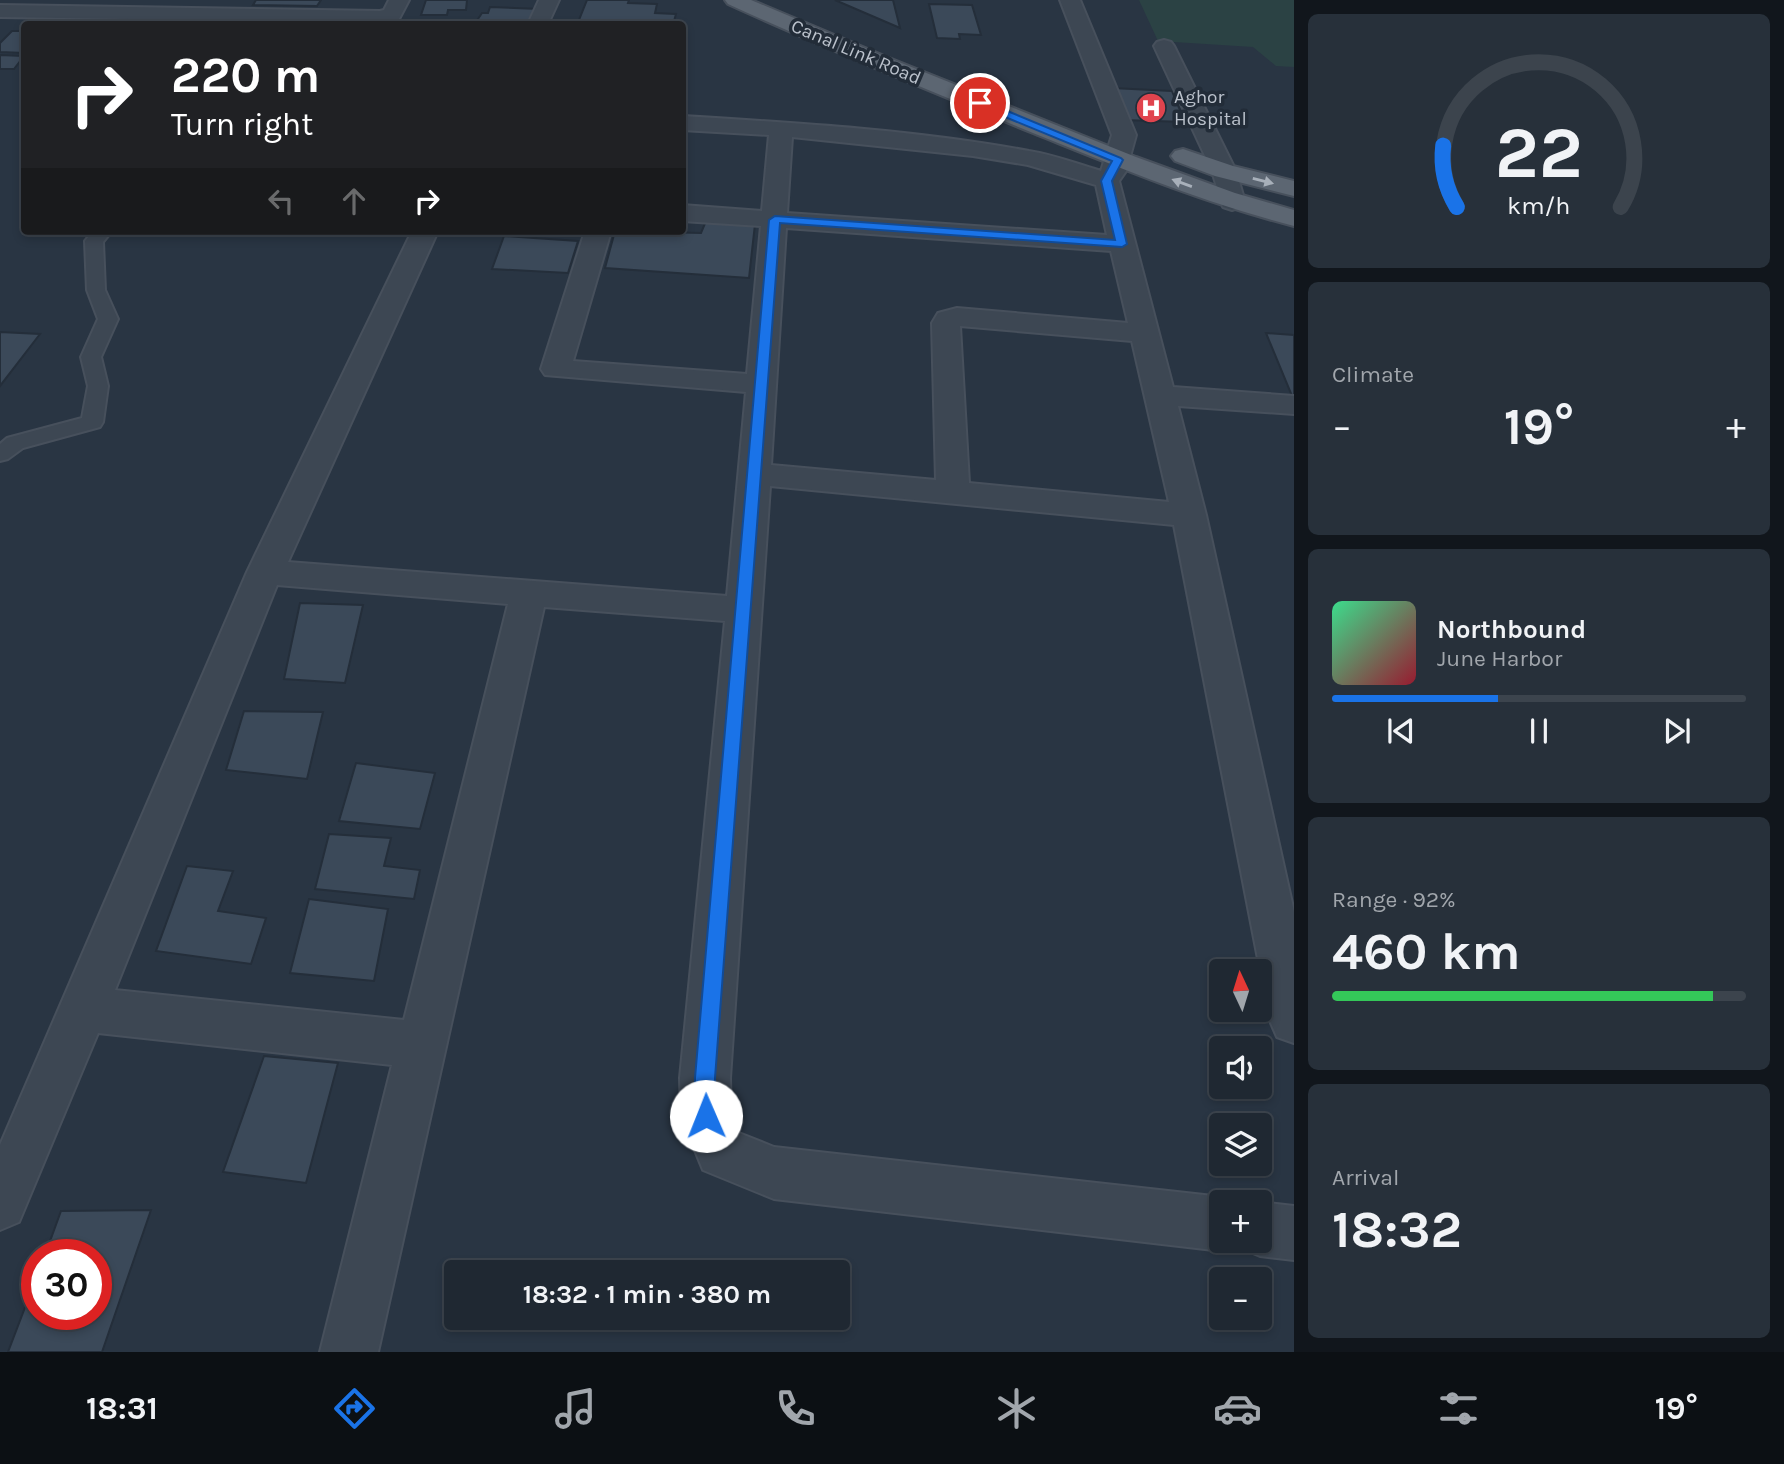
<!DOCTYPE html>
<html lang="en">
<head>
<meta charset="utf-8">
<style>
  body { margin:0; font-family:Karla,sans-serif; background:#27303a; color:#f1f3f6; height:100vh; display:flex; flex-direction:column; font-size:26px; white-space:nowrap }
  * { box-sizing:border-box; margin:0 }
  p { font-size:23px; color:#a1a6ac }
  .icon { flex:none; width:38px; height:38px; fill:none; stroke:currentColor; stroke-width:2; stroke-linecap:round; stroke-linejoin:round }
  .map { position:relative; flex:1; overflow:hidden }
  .sheet { display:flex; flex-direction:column; gap:14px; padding:14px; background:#11161c; width:490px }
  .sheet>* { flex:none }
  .top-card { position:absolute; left:21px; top:21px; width:665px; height:214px; border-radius:7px; box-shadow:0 4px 10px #0003,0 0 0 2px #3c444d; background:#202124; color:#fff; overflow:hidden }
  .needle { width:46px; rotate:356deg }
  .buttons { position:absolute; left:1209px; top:959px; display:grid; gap:14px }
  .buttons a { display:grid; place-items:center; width:63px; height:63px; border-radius:7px; background:#1f2832; box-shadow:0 4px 10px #0003,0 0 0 2px #3c444d; font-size:35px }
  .speed { position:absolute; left:21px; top:1239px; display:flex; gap:14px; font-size:35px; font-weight:700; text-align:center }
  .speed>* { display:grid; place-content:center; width:91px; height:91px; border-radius:50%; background:#1f2832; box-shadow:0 4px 10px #0003,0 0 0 2px #3c444d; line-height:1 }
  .speed .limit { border:10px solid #d22; background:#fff; color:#111 }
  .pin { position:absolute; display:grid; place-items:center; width:60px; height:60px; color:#fff; margin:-30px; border:4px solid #fff; border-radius:50%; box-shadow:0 2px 7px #0007 }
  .me { position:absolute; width:77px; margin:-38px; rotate:359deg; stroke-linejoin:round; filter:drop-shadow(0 0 5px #0008) }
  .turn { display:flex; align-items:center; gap:24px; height:147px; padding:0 35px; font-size:32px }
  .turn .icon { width:91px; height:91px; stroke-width:2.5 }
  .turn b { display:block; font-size:49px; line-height:60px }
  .lanes { display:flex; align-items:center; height:66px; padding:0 35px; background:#0003; justify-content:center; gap:35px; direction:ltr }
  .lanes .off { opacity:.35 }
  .big { font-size:52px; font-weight:700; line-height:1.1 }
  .sheet .widget { flex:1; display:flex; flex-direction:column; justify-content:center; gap:10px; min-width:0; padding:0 24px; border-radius:10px; background:#27303a }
  .sheet .dial { align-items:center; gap:0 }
  .dial svg { height:182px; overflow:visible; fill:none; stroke:#3c444d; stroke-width:7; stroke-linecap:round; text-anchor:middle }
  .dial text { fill:#f1f3f6; stroke:none }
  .song { display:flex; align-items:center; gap:21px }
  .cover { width:84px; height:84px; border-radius:10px; background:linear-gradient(135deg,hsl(150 70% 55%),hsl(350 70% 35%)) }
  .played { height:7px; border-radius:4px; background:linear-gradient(90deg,#1a73e8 40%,#3c444d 40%) }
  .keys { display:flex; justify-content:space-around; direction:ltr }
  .heat { display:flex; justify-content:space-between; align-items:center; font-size:38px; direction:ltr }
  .charge { height:10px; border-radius:5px; background:linear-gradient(90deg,#34c759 92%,#3c444d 0) }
  .trip { position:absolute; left:444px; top:1260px; width:406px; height:70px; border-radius:7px; background:#1f2832; box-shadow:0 4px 10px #0003,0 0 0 2px #3c444d; font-weight:700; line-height:70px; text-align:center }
  .dock { display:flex; height:112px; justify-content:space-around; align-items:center; background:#0c1014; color:#a1a6ac }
  .dock .icon { width:49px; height:49px }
  .dock .current { color:#1a73e8 }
  .dock b { font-size:32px; color:#f1f3f6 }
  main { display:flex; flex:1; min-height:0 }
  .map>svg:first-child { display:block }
  .green { fill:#2b4244 }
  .building { fill:#3b4959; stroke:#242e3a; stroke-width:2 }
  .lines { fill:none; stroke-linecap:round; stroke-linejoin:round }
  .service-casing { stroke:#47505c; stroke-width:4 }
  .minor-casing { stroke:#47505c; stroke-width:4 }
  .primary-casing { stroke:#47505c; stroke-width:4 }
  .service { fill:#3d4753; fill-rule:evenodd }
  .minor { fill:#3d4753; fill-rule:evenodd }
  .primary { fill:#5c6672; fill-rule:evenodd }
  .oneway { fill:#a8b0ba }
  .route { fill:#1a73e8; stroke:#114b97; stroke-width:2 }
  .labels { text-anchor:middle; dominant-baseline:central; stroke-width:7; stroke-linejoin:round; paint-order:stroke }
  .far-street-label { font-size:19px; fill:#bbc2cc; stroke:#222c38 }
  .far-poi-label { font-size:19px; fill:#bbc2cc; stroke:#222c38; text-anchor:start }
</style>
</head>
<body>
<main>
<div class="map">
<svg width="1294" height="1352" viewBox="0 0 1294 1352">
  <rect width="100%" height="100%" fill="#293543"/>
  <path class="green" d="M1139,0H1294V67L1276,66L1253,47L1158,41Z"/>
  <path class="building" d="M256,0H321L317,6L253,5Z
    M426,0H467L466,10H448L447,15H421Z
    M587,0H629L628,3L657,4L655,13L676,14L674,21L684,22V24L579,20Z
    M835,0H893L900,28Z
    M929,4L972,5L981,35L959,34L960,39L937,38Z
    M490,7L539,9L532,24H484L485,22H476L482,13H488Z
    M103,14L140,15L135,24H78L83,18L100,19Z
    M199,17L237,18L233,24H194Z
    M12,31H24V53L0,52V43Z
    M0,55L24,56L14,69H0Z
    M1112,88L1172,91L1185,122L1123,120Z
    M706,221L755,224L749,278L605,268L615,231L701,233Z
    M504,236L578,241L568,273L492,269Z
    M0,332L40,334L0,386Z
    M1266,333L1294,335V396H1292Z
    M300,603L363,605L345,683L284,679Z
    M244,711L323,712L307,779L226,770Z
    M356,763L435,773L420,829L339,821Z
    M329,834L391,838L384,866L420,870L414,899L315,889Z
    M187,866L233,871L218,911L266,918L251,964L156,951Z
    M309,899L388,909L374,981L290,973Z
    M264,1056L338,1063L306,1183L223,1172Z
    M151,1210L102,1352H8L37,1276V1314H96V1255H45L61,1211Z"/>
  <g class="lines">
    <g class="service-casing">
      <path id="service" d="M93,231H112L103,242L105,290L118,319L101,357L108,386L103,422L100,427L23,448L8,459L0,461V444L7,438L82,418L88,386L81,357L98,319L87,290L85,241Z"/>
    </g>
    <g class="minor-casing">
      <path id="minor" d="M389,0H409L399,19L380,23L0,17V5L380,11L384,10Z
        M539,0H559L548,24H528Z
        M1060,0H1080L1136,135L1126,171L1119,181L1173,387L1294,396V414L1178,406L1206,515L1294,912V1043L1277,1037L1270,1021L1174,525L770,486L730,1078L731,1115L739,1133L774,1147L1222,1197L1235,1202H1222V1241H1260L1259,1202L1294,1206V1260L1260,1256L1241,1248L1239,1244L1222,1251L774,1199L703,1170L681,1116L680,1078L725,621L544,607L378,1352H320L392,1065L98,1033L19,1222L0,1230V1145L247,572L412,231H438L288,562L727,596L746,392L545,375L541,369L585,231H611L573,361L747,374L761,226L682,221V205L762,211L769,135L682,130V116C797,123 916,130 1029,151C1054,155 1078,164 1101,171L1112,135ZM792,137L973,156L1028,165L1096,185L1107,235L787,213ZM786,228L1111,251L1128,323L957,308L938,313L932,323L936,480L771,465ZM960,326L1132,341L1169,502L969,483ZM277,585L508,604L404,1020L115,990Z
        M1164,40L1171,42L1174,46L1236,171L1245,202L1241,207L1232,210L1223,207L1212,171L1154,46L1157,42Z"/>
    </g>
    <g class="primary-casing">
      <path id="primary" d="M725,0H751L889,58L1136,157L1235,193L1294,210V226C1204,203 1118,167 1033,133C931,91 829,50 728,4Z
        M1183,149L1233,166L1294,181V196L1215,176L1175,161L1171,156L1175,151Z"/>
    </g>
    <use href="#service" class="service"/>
    <use href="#minor" class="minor"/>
    <use href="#primary" class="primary"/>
  </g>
  <defs><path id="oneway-solid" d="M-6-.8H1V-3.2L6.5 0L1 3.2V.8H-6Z" transform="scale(1.75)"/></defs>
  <g class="oneway">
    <use href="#oneway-solid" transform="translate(1263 181) rotate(14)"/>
    <use href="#oneway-solid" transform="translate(1182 183) rotate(-160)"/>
  </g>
  <path class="route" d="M976,101H983L1121,158L1123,160L1112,181L1127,244L1122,247L780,223L715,1078L716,1116L713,1124L706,1127L698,1124L695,1116V1078L769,220L775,216L1115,240L1101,181L1112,161L976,105Z"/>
  <defs>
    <g id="hospital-disc" transform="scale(1.575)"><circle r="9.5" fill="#e0444e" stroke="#222c38"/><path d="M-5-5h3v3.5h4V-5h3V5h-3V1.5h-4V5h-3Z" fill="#fff"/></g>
  </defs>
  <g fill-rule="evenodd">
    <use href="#hospital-disc" x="1151" y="108"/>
  </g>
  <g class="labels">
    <g class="far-street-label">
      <text transform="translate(856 52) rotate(23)">Canal Link Road</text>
    </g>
    <g class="far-poi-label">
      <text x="1174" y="97">Aghor<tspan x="1174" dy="22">Hospital</tspan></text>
    </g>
  </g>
</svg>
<div class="buttons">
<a><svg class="needle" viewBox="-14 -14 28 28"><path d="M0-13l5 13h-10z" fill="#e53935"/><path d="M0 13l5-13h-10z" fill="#a1a6ac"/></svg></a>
<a><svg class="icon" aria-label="sound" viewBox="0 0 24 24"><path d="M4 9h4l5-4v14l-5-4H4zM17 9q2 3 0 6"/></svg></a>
<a><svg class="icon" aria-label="layers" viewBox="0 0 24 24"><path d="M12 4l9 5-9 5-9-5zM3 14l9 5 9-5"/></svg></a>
<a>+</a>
<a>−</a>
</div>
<div class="speed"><div class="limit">30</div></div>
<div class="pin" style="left:980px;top:103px;background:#d93025"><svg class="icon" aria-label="arrive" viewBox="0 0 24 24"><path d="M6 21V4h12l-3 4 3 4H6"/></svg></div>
<svg class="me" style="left:706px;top:1116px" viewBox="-20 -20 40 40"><circle r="19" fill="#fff"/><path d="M0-13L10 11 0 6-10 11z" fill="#1a73e8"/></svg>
<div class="trip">18:32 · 1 min · 380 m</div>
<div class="top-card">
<div class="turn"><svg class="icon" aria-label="right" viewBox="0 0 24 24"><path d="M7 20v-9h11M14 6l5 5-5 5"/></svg><div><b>220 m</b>Turn right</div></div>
<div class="lanes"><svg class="icon off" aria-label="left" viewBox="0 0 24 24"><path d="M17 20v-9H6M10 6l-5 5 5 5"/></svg><svg class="icon off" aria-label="ahead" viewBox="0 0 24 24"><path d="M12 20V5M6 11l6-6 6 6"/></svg><svg class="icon" aria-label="right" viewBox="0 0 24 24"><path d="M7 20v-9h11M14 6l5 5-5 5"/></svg></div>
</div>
</div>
<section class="sheet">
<div class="widget dial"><svg viewBox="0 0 100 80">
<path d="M14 69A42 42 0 1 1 86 69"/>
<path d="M14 69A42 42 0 0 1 8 42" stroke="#1a73e8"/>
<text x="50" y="56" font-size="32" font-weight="700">22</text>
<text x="50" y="72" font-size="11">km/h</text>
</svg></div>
<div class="widget"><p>Climate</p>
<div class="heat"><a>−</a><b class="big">19°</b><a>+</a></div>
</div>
<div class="widget">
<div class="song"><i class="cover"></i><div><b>Northbound</b><p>June Harbor</p></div></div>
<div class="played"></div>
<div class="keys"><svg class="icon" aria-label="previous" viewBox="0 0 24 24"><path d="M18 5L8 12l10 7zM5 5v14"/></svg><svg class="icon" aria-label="pause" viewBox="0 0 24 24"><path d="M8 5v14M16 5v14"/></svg><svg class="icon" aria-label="next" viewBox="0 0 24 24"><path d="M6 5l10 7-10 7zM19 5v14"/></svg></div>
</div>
<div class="widget"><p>Range · 92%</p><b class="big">460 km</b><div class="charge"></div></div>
<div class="widget"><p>Arrival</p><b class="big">18:32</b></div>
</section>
</main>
<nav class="dock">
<b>18:31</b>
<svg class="icon current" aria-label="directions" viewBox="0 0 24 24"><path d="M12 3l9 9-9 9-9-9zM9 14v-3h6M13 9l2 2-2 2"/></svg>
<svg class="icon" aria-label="music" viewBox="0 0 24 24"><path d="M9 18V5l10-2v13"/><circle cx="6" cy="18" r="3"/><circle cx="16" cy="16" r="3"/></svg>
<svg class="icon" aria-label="phone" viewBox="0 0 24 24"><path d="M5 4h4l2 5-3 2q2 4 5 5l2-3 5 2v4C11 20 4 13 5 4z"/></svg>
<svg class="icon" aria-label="climate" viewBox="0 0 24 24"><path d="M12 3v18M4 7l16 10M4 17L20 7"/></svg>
<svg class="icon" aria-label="car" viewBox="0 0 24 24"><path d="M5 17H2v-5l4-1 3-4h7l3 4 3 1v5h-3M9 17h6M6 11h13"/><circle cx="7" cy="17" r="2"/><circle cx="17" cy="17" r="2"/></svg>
<svg class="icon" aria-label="filters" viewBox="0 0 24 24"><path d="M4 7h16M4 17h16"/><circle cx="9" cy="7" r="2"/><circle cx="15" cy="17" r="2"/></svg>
<b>19°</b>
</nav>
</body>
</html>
